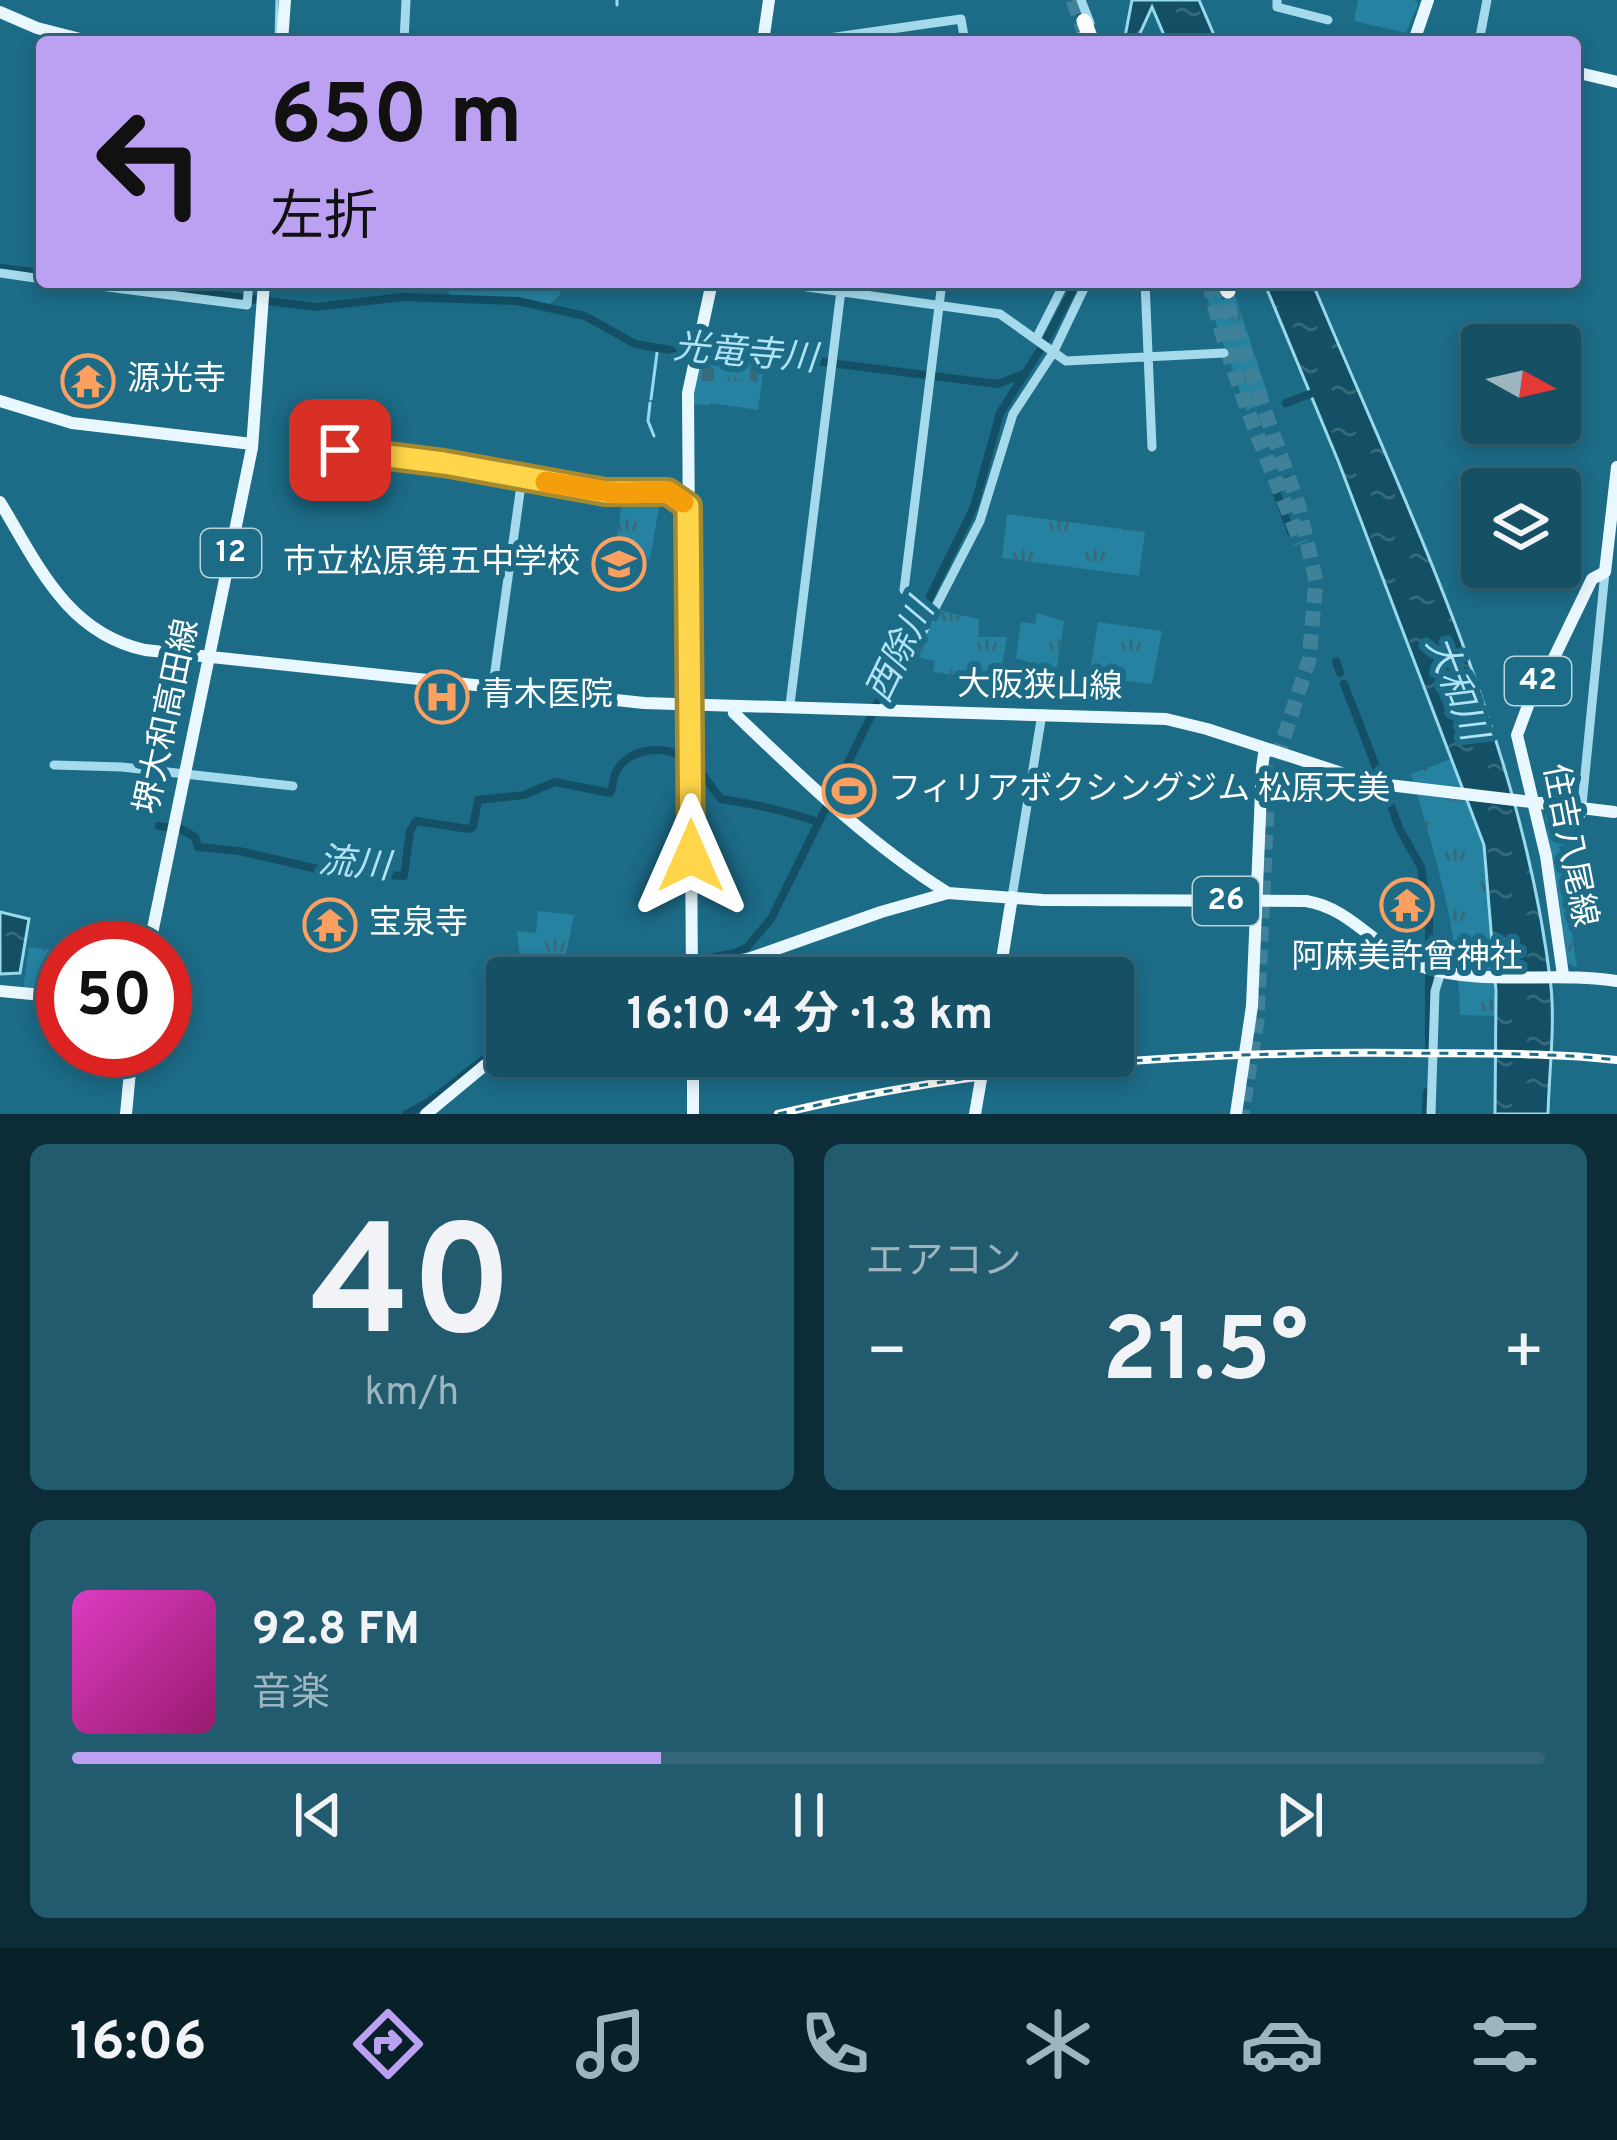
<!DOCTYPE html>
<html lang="ja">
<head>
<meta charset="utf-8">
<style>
  body { margin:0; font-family:Overpass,"Noto Sans JP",sans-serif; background:#225a6e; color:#f1f3f6; height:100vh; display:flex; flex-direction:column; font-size:45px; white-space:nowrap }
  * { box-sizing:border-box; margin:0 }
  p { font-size:39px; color:#9db5bf }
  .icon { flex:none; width:66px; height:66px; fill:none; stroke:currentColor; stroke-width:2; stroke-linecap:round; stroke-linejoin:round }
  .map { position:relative; height:1114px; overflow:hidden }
  .drawer { display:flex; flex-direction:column; gap:30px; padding:30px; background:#0c2c38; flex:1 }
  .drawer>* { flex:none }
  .guide { position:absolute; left:36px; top:36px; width:1545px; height:252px; border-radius:12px; box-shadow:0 6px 18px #0003,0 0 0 3px #346779; background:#bca0f2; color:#111; overflow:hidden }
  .needle { width:78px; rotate:98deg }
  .fabs { position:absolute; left:1461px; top:324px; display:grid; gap:24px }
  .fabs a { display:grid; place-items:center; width:120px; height:120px; border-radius:12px; background:#155065; box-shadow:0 6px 18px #0003,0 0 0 3px #346779; font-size:60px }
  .speed { position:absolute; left:36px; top:921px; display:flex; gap:24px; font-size:60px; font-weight:700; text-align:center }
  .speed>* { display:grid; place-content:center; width:156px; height:156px; border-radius:50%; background:#155065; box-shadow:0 6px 18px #0003,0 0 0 3px #346779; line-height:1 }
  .speed .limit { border:18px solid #d22; background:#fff; color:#111 }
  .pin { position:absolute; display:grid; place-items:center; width:102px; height:102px; color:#fff; margin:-51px; border-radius:24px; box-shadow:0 6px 18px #0006 }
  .me { position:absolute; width:132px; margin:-66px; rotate:0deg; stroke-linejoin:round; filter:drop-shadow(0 0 9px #0008) }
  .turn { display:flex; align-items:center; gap:42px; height:252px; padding:0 36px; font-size:54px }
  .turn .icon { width:156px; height:156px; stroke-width:2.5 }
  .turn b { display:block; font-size:84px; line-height:102px }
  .big { font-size:90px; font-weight:700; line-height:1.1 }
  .drawer .tile { flex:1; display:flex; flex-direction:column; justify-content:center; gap:18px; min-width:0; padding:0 42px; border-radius:18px; background:#225a6e }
  .drawer .dial { align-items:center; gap:0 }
  .dial b { font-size:156px; line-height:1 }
  .song { display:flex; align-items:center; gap:36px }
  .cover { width:144px; height:144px; border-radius:18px; background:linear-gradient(135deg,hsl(310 70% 55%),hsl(320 70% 35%)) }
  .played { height:12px; border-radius:6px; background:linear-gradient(90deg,#bca0f2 40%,#346779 40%) }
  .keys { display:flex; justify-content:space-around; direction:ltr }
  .heat { display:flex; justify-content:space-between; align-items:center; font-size:66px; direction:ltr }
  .drawer .tiles { flex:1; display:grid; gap:30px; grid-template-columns:1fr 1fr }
  .tile:last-child { grid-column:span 2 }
  .trip { position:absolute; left:486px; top:957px; width:648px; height:120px; border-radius:12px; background:#155065; box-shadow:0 6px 18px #0003,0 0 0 3px #346779; font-weight:700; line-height:120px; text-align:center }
  .menu { display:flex; height:192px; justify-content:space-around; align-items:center; background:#082028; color:#9db5bf }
  .menu .icon { width:84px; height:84px }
  .menu .current { color:#bca0f2 }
  .menu b { font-size:54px; color:#f1f3f6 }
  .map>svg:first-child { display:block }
  .grass { fill:#2582a0 }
  .cemetery { fill:url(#cemetery-stones) }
  .park { fill:url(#park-tufts) }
  .water { fill:url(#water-ripples); stroke:#98daed; stroke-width:3 }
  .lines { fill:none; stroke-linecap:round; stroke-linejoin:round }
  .stream { stroke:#98daed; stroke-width:3 }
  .river { stroke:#134f65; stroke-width:8 }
  .highway-tunnel { stroke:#3e8199; stroke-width:15; stroke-dasharray:15 8; stroke-linecap:butt }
  .minor { stroke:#a4daec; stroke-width:9 }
  .major { stroke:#e9f8ff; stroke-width:12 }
  .highway { stroke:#fff; stroke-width:15 }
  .rail-casing { stroke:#fff; stroke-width:8 }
  .rail { stroke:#1c6b87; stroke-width:3; stroke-dasharray:9; stroke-linecap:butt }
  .major-bridge { stroke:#e9f8ff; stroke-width:12 }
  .route-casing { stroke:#a68a30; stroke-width:30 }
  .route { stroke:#ffd54a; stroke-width:21 }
  .slow { stroke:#f59e0b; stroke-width:21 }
  .labels { text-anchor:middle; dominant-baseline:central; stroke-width:12; stroke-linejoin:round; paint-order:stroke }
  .shield { fill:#1c6b87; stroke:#bbd3db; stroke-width:3 }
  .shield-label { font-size:30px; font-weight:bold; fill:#fff }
  .poi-label { font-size:33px; fill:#fff; stroke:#1c6b87; text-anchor:start }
  .street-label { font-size:33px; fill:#fff; stroke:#1c6b87 }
  .water-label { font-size:36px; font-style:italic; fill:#b0e3f3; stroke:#1c6b87 }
</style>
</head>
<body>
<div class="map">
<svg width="1617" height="1114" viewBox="0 0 1617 1114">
  <defs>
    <pattern id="cemetery-stones" width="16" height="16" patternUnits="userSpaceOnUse" patternTransform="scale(3)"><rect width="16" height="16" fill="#2582a0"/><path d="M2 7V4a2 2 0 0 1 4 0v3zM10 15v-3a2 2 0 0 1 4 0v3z" fill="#376a7a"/></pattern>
    <pattern id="park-tufts" width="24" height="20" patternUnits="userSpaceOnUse" patternTransform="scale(3)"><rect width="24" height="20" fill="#2582a0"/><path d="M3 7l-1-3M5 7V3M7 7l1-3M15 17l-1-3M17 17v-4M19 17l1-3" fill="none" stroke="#376a7a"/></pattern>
    <pattern id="water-ripples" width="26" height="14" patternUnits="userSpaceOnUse" patternTransform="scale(3)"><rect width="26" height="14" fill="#134f65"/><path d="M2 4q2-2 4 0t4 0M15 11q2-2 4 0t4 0" fill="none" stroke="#36697c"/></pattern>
  </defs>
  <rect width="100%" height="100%" fill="#1c6b87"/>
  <path class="grass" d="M1358,0H1414L1418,4L1406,33L1354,21Z"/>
  <path class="cemetery" d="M698,358L733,361L761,373L755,384L729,376L726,392L712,400L710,405L693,404Z"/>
  <path class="park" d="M446,282H564L559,296L550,304L450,295Z
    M1216,285L1222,300L1235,295L1269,398L1247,411L1204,289Z
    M736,354L765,360L758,410L711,403L715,391H726L728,376L757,383L759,370L720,359Z
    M656,497L660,502L650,559L615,554L621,508L626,499Z
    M1007,514L1145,532L1139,576L1002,558Z
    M937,610L979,619L978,637H1007L998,688L974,684L971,688L958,681L959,676L933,672L935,661L913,656Z
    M1037,613L1064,621L1057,667H1043L1016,658L1021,622L1035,624Z
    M1098,622L1162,631L1152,684L1089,676Z
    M1451,759L1484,845L1496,1016L1460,1015C1459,930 1435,855 1411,774Z
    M1545,814L1573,817L1570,845L1559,846L1577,968L1563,960Z
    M538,911L574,915L561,978L498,974L507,959L520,960L517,931L536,933Z
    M29,947L63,951V995L23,991Z"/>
  <path class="water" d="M1132,0H1199L1217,42H1167L1152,7L1136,42H1124Z
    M1264,282H1312C1406,507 1523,742 1551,987C1555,1028 1549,1073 1548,1114H1495L1496,991L1484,845L1339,463Z
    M0,912L29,919L20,973L0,974Z"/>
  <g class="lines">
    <path class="stream" d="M617,5V0
      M276,40L277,0
      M651,399L657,353
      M650,403L648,421L654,436"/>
    <path class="river" d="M1075,0L1084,24
      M0,268L42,273
      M113,282L316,307L403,297L517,301L585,316L635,344L711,357L737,351L997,384L1024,374
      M1286,403L1318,391
      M1288,480L1276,492L1291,532
      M1336,661L1340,673
      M1344,684L1350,700
      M1352,704L1400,830L1421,867L1429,919V1053
      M695,765L721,799C754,804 786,811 818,822
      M159,826L181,829L195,837L198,847L239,851L322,870L404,876L410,831L416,821L469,829L473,827L478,800L524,795L555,782L610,793C613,787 613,780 615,774C627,747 665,744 686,759
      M675,978L705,959L735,953L747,947L771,919L974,507L1000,413L1044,344L1077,282
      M406,1114C444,1097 471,1064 507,1044
      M1426,1114L1427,1092"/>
    <path class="highway-tunnel" d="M1073,0L1084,31
      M1209,282C1229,373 1266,457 1301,543
      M1219,282L1299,507L1316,581L1309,660L1268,787L1257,1021L1242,1114"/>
    <path class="minor" d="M1081,0L1090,23
      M1277,0V7L1328,20
      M404,42L406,0
      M801,42L961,19L965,42
      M1479,42L1487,0
      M0,273L42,279
      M69,282L247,305L249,282
      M772,282L1000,314L1066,361L1224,353
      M1145,282L1152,447
      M1036,339L1065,282
      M341,450L444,463L605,492H668L688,506
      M904,590L942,282
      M492,692L522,478
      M790,705L842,282
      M882,711L980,521L1013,414L1053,353L1087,282
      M54,765L122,767L293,786
      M1581,815L1605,572
      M1012,897L1042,714
      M1431,1114L1435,991L1441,972"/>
    <path class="major" d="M0,12L37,28L92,42
      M1415,38L1428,0
      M282,42L285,0
      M763,42L769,0
      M1427,42H1433
      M1575,72L1617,82
      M0,401L72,423L252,444
      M0,502C38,565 67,633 145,650L644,703L1166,719L1207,729L1372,783L1540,803
      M733,708L734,713C801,777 869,844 948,893
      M149,948L252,448L264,282
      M1563,975L1546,856L1517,735L1536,684L1550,666L1592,579L1605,572L1617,467
      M689,978L711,965L748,959L881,912L948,893L1043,900L1306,901C1352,908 1378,952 1420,966C1483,987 1552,971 1617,981
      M692,978L688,393L712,282
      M999,978L1012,897
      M0,991L63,997
      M693,1056V1114
      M126,1114L132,1050
      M426,1114L484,1066L507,1052
      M975,1114L985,1056
      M1236,1114L1252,1006L1262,768L1264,754L1268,751"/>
    <path class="highway" d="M1084,21L1092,42
      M1079,40V42
      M1224,282L1228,291"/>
    <g class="rail-casing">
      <path id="rail" d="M778,1114C982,1065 1196,1051 1406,1053C1476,1054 1547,1052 1617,1060"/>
    </g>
    <use href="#rail" class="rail"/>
    <path class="major-bridge" d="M1540,803L1614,812"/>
  </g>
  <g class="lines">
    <g class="route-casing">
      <path id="route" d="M340,450L444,463L605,492H668L688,506L691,856"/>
    </g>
    <use href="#route" class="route"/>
    <path class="slow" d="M546,482L616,493L668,492L683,502"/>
  </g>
  <defs>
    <g id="temple-ring" transform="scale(2.7)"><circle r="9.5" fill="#1c6b87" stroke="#fca062" stroke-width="1.5"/><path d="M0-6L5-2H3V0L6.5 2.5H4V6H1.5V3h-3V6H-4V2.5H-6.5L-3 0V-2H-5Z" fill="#fca062"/></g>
    <g id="school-ring" transform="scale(2.7)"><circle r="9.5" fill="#1c6b87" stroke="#fca062" stroke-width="1.5"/><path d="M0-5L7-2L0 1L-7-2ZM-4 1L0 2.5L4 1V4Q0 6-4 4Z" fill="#fca062"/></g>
    <g id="hospital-ring" transform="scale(2.7)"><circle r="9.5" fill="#1c6b87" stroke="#fca062" stroke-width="1.5"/><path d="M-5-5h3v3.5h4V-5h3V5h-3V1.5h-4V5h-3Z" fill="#fca062"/></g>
    <g id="stadium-ring" transform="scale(2.7)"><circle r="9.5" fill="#1c6b87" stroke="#fca062" stroke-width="1.5"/><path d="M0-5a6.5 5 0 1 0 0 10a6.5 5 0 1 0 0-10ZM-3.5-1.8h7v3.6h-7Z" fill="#fca062"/></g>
  </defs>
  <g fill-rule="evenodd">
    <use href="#temple-ring" x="88" y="381"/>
    <use href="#school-ring" x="619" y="564"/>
    <use href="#hospital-ring" x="442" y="697"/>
    <use href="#stadium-ring" x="849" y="791"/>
    <use href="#temple-ring" x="1407" y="905"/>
    <use href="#temple-ring" x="330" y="925"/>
  </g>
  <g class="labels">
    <g class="shield">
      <rect x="201" y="529" width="60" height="48" rx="9"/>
      <rect x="1505" y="657" width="66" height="48" rx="9"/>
      <rect x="1193" y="877" width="66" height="48" rx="9"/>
    </g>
    <g class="shield-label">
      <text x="231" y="553">12</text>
      <text x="1538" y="681">42</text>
      <text x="1226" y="901">26</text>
    </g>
    <g class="poi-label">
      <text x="127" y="381">源光寺</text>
      <text x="580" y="564" text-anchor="end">市立松原第五中学校</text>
      <text x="481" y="697">青木医院</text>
      <text x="888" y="791">フィリアボクシングジム 松原天美</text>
      <text x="369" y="925">宝泉寺</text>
      <text x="1407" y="959" text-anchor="middle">阿麻美許曾神社</text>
    </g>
    <g class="street-label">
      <text transform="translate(1040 688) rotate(1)">大阪狭山線</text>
      <text transform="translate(169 717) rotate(-78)">堺大和高田線</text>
      <text transform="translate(1568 846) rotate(79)">住吉八尾線</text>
    </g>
    <g class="water-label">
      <text transform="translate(745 355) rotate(5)">光竜寺川</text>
      <text transform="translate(902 652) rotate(-64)">西除川</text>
      <text transform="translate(1454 689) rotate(69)">大和川</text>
      <text transform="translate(354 866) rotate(5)">流川</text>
    </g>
  </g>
</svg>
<div class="fabs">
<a><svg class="needle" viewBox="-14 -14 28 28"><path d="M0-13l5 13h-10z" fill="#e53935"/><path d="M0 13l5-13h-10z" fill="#9db5bf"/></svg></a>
<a><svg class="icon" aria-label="layers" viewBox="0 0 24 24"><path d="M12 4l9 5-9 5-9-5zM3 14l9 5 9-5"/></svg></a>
</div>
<div class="speed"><div class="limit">50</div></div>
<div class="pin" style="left:340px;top:450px;background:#d93025"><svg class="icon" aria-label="arrive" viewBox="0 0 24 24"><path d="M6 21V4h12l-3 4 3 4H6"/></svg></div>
<svg class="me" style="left:691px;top:856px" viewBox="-20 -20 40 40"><path d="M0-17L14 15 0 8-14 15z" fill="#ffd54a" stroke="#fff" stroke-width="4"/></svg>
<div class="trip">16:10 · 4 分 · 1.3 km</div>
<div class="guide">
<div class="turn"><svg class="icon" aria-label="left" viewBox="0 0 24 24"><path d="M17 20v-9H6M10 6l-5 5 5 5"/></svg><div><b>650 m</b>左折</div></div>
</div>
</div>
<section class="drawer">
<div class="tiles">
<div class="tile dial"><b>40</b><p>km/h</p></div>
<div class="tile"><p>エアコン</p>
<div class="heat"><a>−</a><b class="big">21.5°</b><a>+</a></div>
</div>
<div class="tile">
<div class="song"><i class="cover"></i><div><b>92.8 FM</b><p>音楽</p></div></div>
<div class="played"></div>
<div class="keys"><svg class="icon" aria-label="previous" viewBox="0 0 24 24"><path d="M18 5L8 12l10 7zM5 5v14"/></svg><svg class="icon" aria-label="pause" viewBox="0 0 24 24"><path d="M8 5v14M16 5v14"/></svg><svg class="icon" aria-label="next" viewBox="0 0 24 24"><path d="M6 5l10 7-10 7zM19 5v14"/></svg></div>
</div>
</div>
</section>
<nav class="menu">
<b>16:06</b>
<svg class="icon current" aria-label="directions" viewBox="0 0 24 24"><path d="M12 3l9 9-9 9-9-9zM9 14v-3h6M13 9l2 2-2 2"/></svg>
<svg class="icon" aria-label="music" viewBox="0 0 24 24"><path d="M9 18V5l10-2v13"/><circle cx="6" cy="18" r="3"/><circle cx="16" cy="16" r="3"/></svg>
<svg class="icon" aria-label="phone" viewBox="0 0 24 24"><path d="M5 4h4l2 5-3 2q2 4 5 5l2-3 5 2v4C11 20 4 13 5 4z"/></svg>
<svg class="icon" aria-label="climate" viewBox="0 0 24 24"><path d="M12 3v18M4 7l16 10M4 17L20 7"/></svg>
<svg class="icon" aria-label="car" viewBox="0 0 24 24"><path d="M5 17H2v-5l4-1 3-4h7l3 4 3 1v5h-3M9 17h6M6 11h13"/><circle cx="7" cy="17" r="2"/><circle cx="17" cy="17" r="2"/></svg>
<svg class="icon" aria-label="filters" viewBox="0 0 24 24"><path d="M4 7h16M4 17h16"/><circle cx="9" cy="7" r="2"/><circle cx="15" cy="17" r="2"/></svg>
</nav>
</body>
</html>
